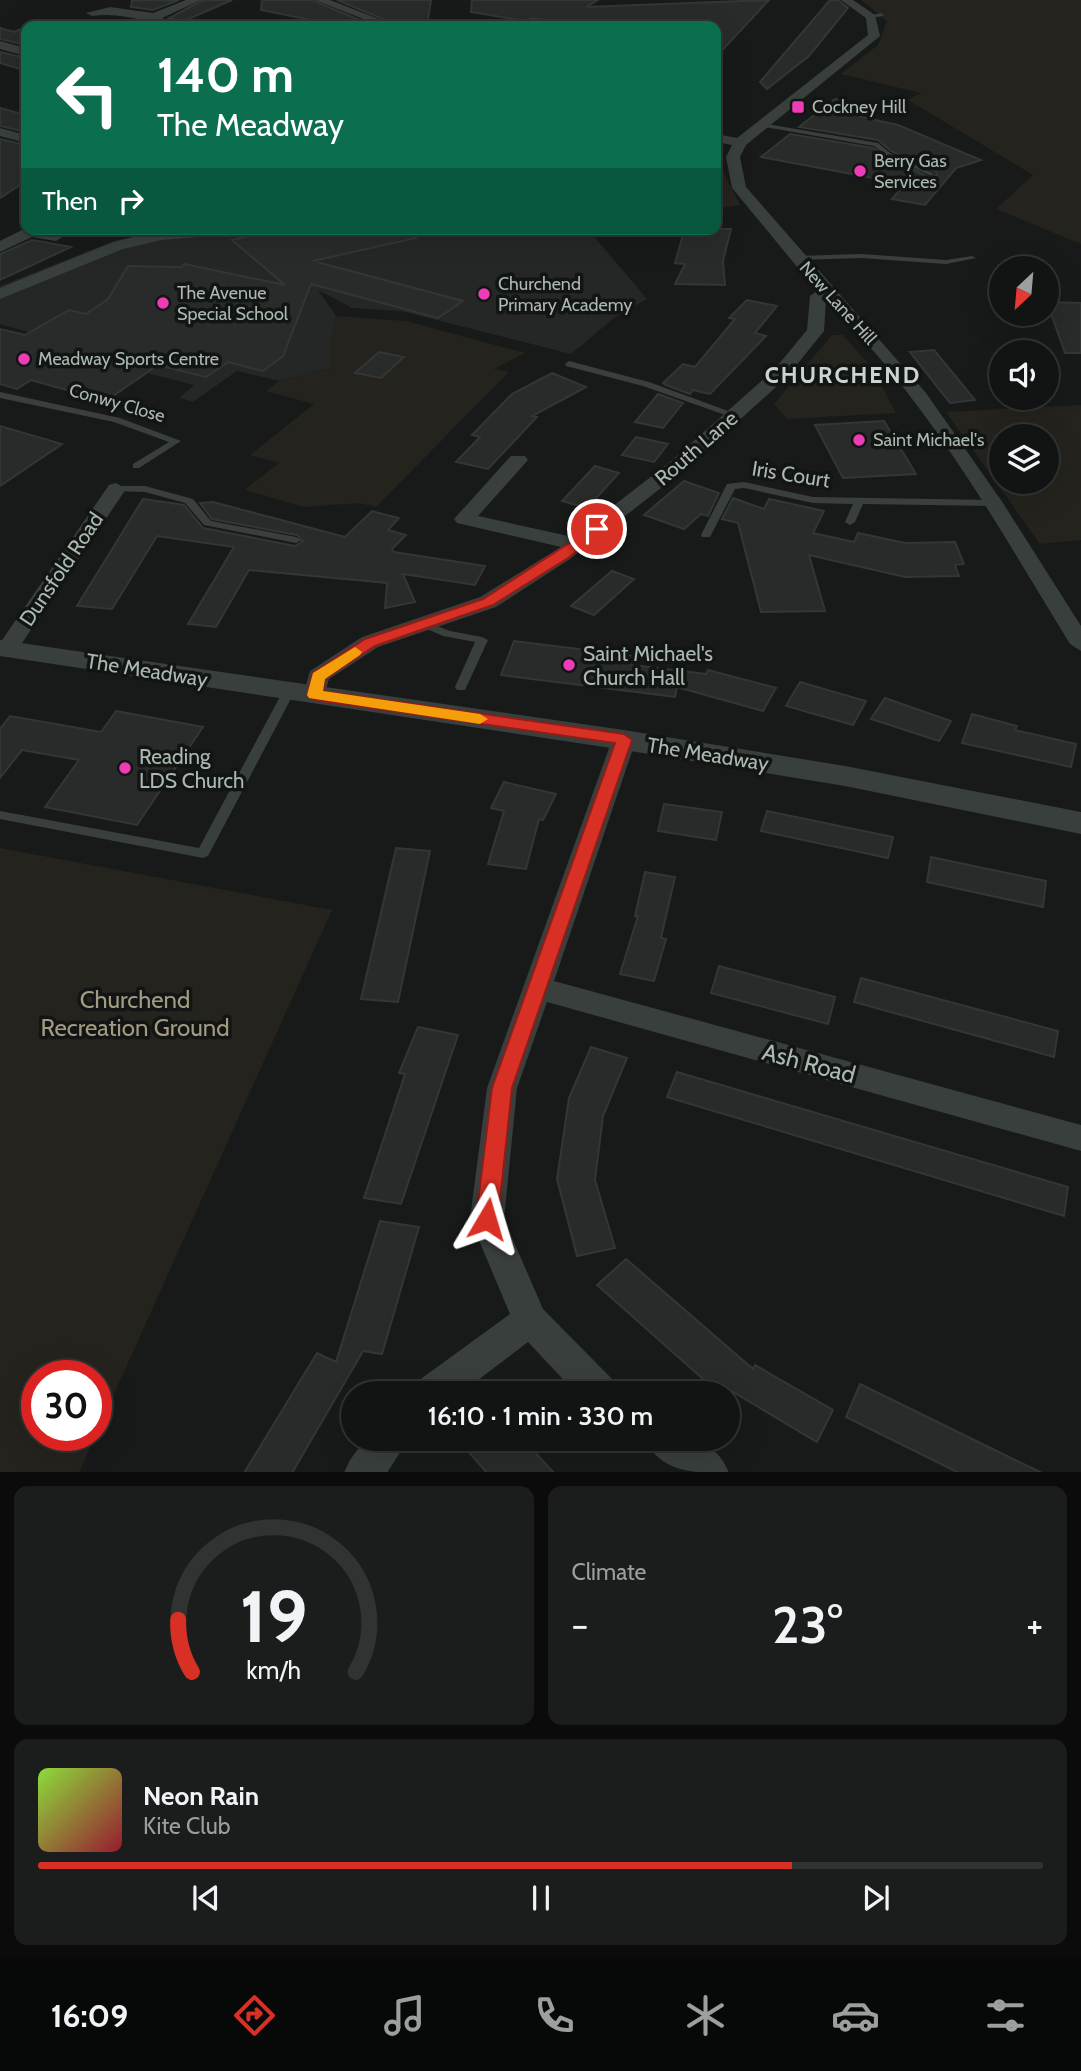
<!DOCTYPE html>
<html lang="en">
<head>
<meta charset="utf-8">
<style>
  body { margin:0; font-family:Cabin,sans-serif; background:#1b1d1c; color:#f1f3f6; height:100vh; display:flex; flex-direction:column; font-size:26px; white-space:nowrap }
  * { box-sizing:border-box; margin:0 }
  p { font-size:23px; color:#9c9ea0 }
  .icon { flex:none; width:38px; height:38px; fill:none; stroke:currentColor; stroke-width:2; stroke-linecap:round; stroke-linejoin:round }
  .map { position:relative; height:1472px; overflow:hidden }
  .panel { display:flex; flex-direction:column; gap:14px; padding:14px; background:#0a0b0a; flex:1 }
  .panel>* { flex:none }
  .hud { position:absolute; left:21px; top:21px; width:700px; height:214px; border-radius:14px; box-shadow:0 7px 28px #0002,0 0 0 2px #313333; background:#0b6e4f; color:#fff; overflow:hidden }
  .needle { width:46px; rotate:206deg }
  .fabs { position:absolute; left:989px; top:256px; display:grid; gap:14px }
  .fabs a { display:grid; place-items:center; width:70px; height:70px; border-radius:50%; background:#121413; box-shadow:0 7px 28px #0002,0 0 0 2px #313333; font-size:35px }
  .speed { position:absolute; left:21px; top:1360px; display:flex; gap:14px; font-size:35px; font-weight:700; text-align:center }
  .speed>* { display:grid; place-content:center; width:91px; height:91px; border-radius:50%; background:#121413; box-shadow:0 7px 28px #0002,0 0 0 2px #313333; line-height:1 }
  .speed .limit { border:10px solid #d22; background:#fff; color:#111 }
  .pin { position:absolute; display:grid; place-items:center; width:60px; height:60px; color:#fff; margin:-30px; border:4px solid #fff; border-radius:50%; box-shadow:0 2px 7px #0007 }
  .me { position:absolute; width:77px; margin:-38px; rotate:7deg; stroke-linejoin:round; filter:drop-shadow(0 0 5px #0008) }
  .turn { display:flex; align-items:center; gap:24px; height:147px; padding:0 21px; font-size:32px }
  .turn .icon { width:91px; height:91px; stroke-width:2.5 }
  .turn b { display:block; font-size:49px; line-height:60px }
  .then { display:flex; align-items:center; height:66px; padding:0 21px; background:#0003; gap:14px; font-size:26px }
  .big { font-size:52px; font-weight:600; line-height:1.1 }
  .panel .tile { flex:1; display:flex; flex-direction:column; justify-content:center; gap:10px; min-width:0; padding:0 24px; border-radius:14px; background:#1b1d1c }
  .panel .dial { align-items:center; gap:0 }
  .dial svg { height:182px; overflow:visible; fill:none; stroke:#313333; stroke-width:7; stroke-linecap:round; text-anchor:middle }
  .dial text { fill:#f1f3f6; stroke:none }
  .song { display:flex; align-items:center; gap:21px }
  .cover { width:84px; height:84px; border-radius:10px; background:linear-gradient(135deg,hsl(90 70% 55%),hsl(350 70% 35%)) }
  .played { height:7px; border-radius:4px; background:linear-gradient(90deg,#d93025 75%,#313333 75%) }
  .keys { display:flex; justify-content:space-around; direction:ltr }
  .heat { display:flex; justify-content:space-between; align-items:center; font-size:38px; direction:ltr }
  .panel .tiles { flex:1; display:grid; gap:14px; grid-template-columns:1fr 1fr }
  .tile:last-child { grid-column:span 2 }
  .trip { position:absolute; left:341px; top:1381px; width:399px; height:70px; border-radius:35px; background:#121413; box-shadow:0 7px 28px #0002,0 0 0 2px #313333; font-weight:600; line-height:70px; text-align:center }
  .dock { display:flex; height:112px; justify-content:space-around; align-items:center; background:#070808; color:#9c9ea0 }
  .dock .icon { width:49px; height:49px }
  .dock .selected { color:#d93025 }
  .dock b { font-size:32px; color:#f1f3f6 }
  .map>svg:first-child { display:block }
  .built { fill:#242726 }
  .green { fill:#25231e; fill-rule:evenodd }
  .building { fill:#282b2a; stroke:#323634; stroke-width:2 }
  .lines { fill:none; stroke-linecap:round; stroke-linejoin:round }
  .service { fill:#393f3c; fill-rule:evenodd }
  .minor { fill:#393f3c; fill-rule:evenodd }
  .tertiary { fill:#393f3c; fill-rule:evenodd }
  .route { fill:#d93025; stroke:#8d1f18; stroke-width:2 }
  .slow { fill:#f59e0b }
  .poi-dot { fill:#ed3cb5; stroke:#131514; stroke-width:2.5 }
  .labels { text-anchor:middle; dominant-baseline:central; stroke-width:7; stroke-linejoin:round; paint-order:stroke }
  .far-poi-label { font-size:18px; fill:#aab9af; stroke:#131514; text-anchor:start }
  .far-street-label { font-size:18px; fill:#aab9af; stroke:#131514 }
  .street-label { font-size:21px; fill:#aab9af; stroke:#131514 }
  .poi-label { font-size:21px; fill:#aab9af; stroke:#131514; text-anchor:start }
  .far-district-label { font-size:23px; font-weight:bold; letter-spacing:2px; fill:#cbd5cf; stroke:#131514 }
  .near-park-label { font-size:24px; fill:#a39a82; stroke:#131514 }
  .near-street-label { font-size:24px; fill:#aab9af; stroke:#131514 }
</style>
</head>
<body>
<div class="map">
<svg width="1081" height="1473" viewBox="0 0 1081 1473">
  <rect width="100%" height="100%" fill="#181a19"/>
  <path class="built" d="M173,229H604L592,234L647,299L614,318L571,354L401,311L352,308L318,290L336,316L331,344V368L279,381L237,371L193,402L179,398L194,385L147,373L165,361L63,342L0,324V286L114,241Z"/>
  <path class="green" d="M861,0H1081V244L996,209L1033,175L908,100L921,93L841,74L878,45L887,21Z
    M716,145L724,148L719,164L740,205L716,209Z
    M336,316L406,321L525,353L494,369L509,372L376,507L359,503L304,507L244,490L279,463L250,455L314,404L266,391L279,381L331,368V344Z
    M832,335H843L873,369L896,413L787,419L774,404Z
    M1081,405V540L1040,544L946,412ZM1001,436H1046V481H1001Z
    M0,848L332,910L96,1434V1376H37V1435H96L79,1472H0Z"/>
  <path class="building" d="M132,0H179L153,10L131,7Z
    M203,0H232L184,21L169,18Z
    M262,0H312L374,26H341L261,10Z
    M337,0H431L427,26H400Z
    M472,0H598L586,7L769,0L716,57V26H592L532,18L526,21L471,12Z
    M830,0H838L848,8L809,56L767,89L760,82Z
    M26,27V45L0,39V28L14,32Z
    M0,52L26,58V71L0,63Z
    M835,99L867,106L853,115L898,125L981,160L956,168L925,205L892,199L905,184L761,157L790,134L873,148L928,177L937,175L936,172L891,151L878,140L799,127Z
    M0,108L26,115V132L0,126Z
    M0,139L26,145V181L0,198Z
    M280,229H304L310,234L329,229H415L416,238L313,261L463,301L438,318L311,284L283,356L263,371L228,362L206,377L158,365L106,401L31,380L17,389L0,384V329L25,335L69,310L86,314L108,299L128,266L181,267L185,264L285,285L232,240Z
    M702,229H731L723,261L725,285L675,284L685,264L675,263L683,235L700,237Z
    M32,240L71,247L0,280V254Z
    M747,300L777,306L755,333L766,336L710,394L693,390L690,394L666,385L663,383L683,364L695,367L735,319L729,318Z
    M1047,302L1081,303V353H1065Z
    M934,350L975,400L950,403L910,352Z
    M379,352L404,357L381,378L355,373Z
    M552,373L586,387L532,416L537,417L488,469L456,462L480,437L472,435L512,394Z
    M658,394L683,403L663,428L635,422Z
    M884,421L916,474L843,478L815,425Z
    M0,426L62,444L0,486Z
    M636,437L668,444L654,462L622,455Z
    M595,466L619,473L587,508L562,501Z
    M684,481L719,493L708,516L701,514L684,529L644,515Z
    M733,498L764,509L769,499L824,511L813,533L854,542L858,533L905,543L955,542L964,564L955,565L959,576L905,577L809,555L825,611L761,612L738,523L722,519Z
    M143,499L184,505L203,528L295,546L303,541L297,535L212,519L200,503L213,502L345,537L372,511L399,518L388,530L406,535L392,549L394,552L485,566L475,585L403,574L415,602L385,608L387,583L249,570L216,627L188,624L234,547L157,536L112,609L77,606Z
    M612,571L634,579L594,615L571,606Z
    M514,641L635,656L632,665L706,674L708,670L776,688L763,711L677,687L675,697L501,675Z
    M800,682L866,701L853,725L786,706Z
    M885,698L951,721L939,741L871,719Z
    M116,711L203,727L137,825L45,807L79,760L22,750L0,778V729L10,716L101,732Z
    M972,714L1017,726L1015,730L1076,744L1071,767L962,743Z
    M504,782L556,794L543,820L539,819L526,869L488,864L504,811L491,808Z
    M664,804L722,812L716,840L658,831Z
    M767,811L893,837L888,858L761,831Z
    M396,848L430,851L398,1002L361,999Z
    M931,857L1046,881L1043,907L927,882Z
    M645,872L675,877L661,938L666,939L654,981L620,974L638,916H635Z
    M719,966L835,997L828,1024L711,993Z
    M861,978L1058,1031L1054,1057L854,1002Z
    M418,1027L458,1035L401,1204L364,1198L405,1074L399,1073Z
    M591,1047L627,1058L603,1116L595,1180L615,1248L577,1256L557,1179L569,1098Z
    M677,1072L1068,1187L1064,1216L667,1097Z
    M380,1221L419,1227L382,1354L363,1351L292,1473H244L317,1353L336,1362Z
    M626,1259L753,1369L755,1365L833,1410L817,1442L718,1383L713,1388L597,1285Z
    M860,1384L1042,1473H959L846,1417Z
    M480,1438H522L554,1473H487L467,1450Z"/>
  <g class="lines">
    <path class="service" d="M882,13L884,16L869,18L866,16Z
      M761,123L878,143L890,153L935,174L929,175L886,155L874,146L759,126L758,125Z
      M861,254L946,260L972,256L976,258L946,264L861,258L797,260L793,258L797,256Z
      M569,361L649,382L739,415L737,417H731L643,386L566,366L565,364Z
      M0,392L120,418L181,441L139,468H133V464L169,442L114,422L0,398Z
      M744,482L813,497L993,500L998,503L993,506L863,504L855,522L850,525L845,522L853,504L813,503L744,488L735,489L711,535L710,537H702L701,535L727,484Z
      M116,486H145L193,499L211,521L296,537L301,540L296,543L204,525L185,503L145,492L112,491V487Z
      M422,620L450,631L482,637L488,640L465,690H457L455,687L475,642L443,636L418,625L416,623L418,621Z
      M289,687L295,691L208,856L203,858L0,819V811L199,848L283,691Z"/>
    <path class="minor" d="M186,0H201L162,18L184,26C152,26 125,11 92,16L86,13L110,7L153,13Z
      M315,0H330L397,26H381Z
      M841,0H853L875,15L880,36L746,145L740,157L746,187L926,393L1003,503L1081,626V651L1070,644C1010,546 952,443 877,355C861,337 843,319 826,301L824,331L786,378L684,470L570,559L496,607L378,647L329,679L323,700H307L303,695L310,671L362,637L480,597L561,547L457,523L454,519L511,456H525L528,460L478,516L573,537L670,462L774,370L807,330L810,296L817,291L732,188L726,157L732,145L716,142V134L737,138L868,35L866,18Z
      M0,41L26,48V56L0,49Z
      M0,128L26,135V143L0,136Z
      M26,228L56,231L64,236L56,241L32,237L0,252V241Z
      M162,230H231L223,235L162,240L123,249L0,299V288L113,242Z
      M116,483L126,489L18,649L15,654H0V643L109,485Z
      M624,732L633,734L636,740L554,981L1081,1125V1151L547,1002L517,1088L504,1219L543,1309L614,1381L619,1393H576L528,1342L461,1393H413L418,1381L510,1314L470,1219L487,1088L612,740L615,734Z
      M366,1438H409L387,1473H344L350,1460Z
      M644,1438C680,1438 713,1433 729,1473C693,1473 661,1473 644,1438Z"/>
    <path class="tertiary" d="M0,640L624,730L845,766L1081,812V834L845,786L624,750L0,656Z"/>
  </g>
  <path class="route" d="M597,525L602,526V532L568,558L493,605L375,646L325,679L323,691L624,734L632,740L512,1088L498,1219L495,1226L487,1228L479,1226L476,1219L492,1088L615,743L315,700L307,695L313,673L365,639L483,599Z"/>
  <path class="slow" d="M355,647L362,652L360,655L325,679L323,691L480,714L488,719L480,724L309,698L307,695L313,673Z"/>
  <g class="poi-dot">
    <rect x="791" y="100" width="14" height="14" rx="3.5"/>
    <circle cx="860" cy="171" r="7"/>
    <circle cx="484" cy="294" r="7"/>
    <circle cx="163" cy="303" r="7"/>
    <circle cx="24" cy="359" r="7"/>
    <circle cx="859" cy="440" r="7"/>
    <circle cx="569" cy="665" r="7"/>
    <circle cx="125" cy="768" r="7"/>
  </g>
  <g class="labels">
    <g class="far-poi-label">
      <text x="812" y="107">Cockney Hill</text>
      <text x="874" y="161">Berry Gas<tspan x="874" dy="21">Services</tspan></text>
      <text x="498" y="284">Churchend<tspan x="498" dy="21">Primary Academy</tspan></text>
      <text x="177" y="293">The Avenue<tspan x="177" dy="21">Special School</tspan></text>
      <text x="38" y="359">Meadway Sports Centre</text>
      <text x="873" y="440">Saint Michael's</text>
    </g>
    <g class="far-street-label">
      <text transform="translate(838 303) rotate(48)">New Lane Hill</text>
      <text transform="translate(117 403) rotate(16)">Conwy Close</text>
    </g>
    <g class="street-label">
      <text transform="translate(696 448) rotate(-41)">Routh Lane</text>
      <text transform="translate(791 474) rotate(9)">Iris Court</text>
      <text transform="translate(61 569) rotate(-56)">Dunsfold Road</text>
      <text transform="translate(147 670) rotate(9)">The Meadway</text>
      <text transform="translate(708 754) rotate(9)">The Meadway</text>
    </g>
    <g class="poi-label">
      <text x="583" y="653">Saint Michael's<tspan x="583" dy="24">Church Hall</tspan></text>
      <text x="139" y="756">Reading<tspan x="139" dy="24">LDS Church</tspan></text>
    </g>
    <g class="far-district-label">
      <text x="843" y="375">CHURCHEND</text>
    </g>
    <g class="near-park-label">
      <text x="135" y="999">Churchend<tspan x="135" dy="28">Recreation Ground</tspan></text>
    </g>
    <g class="near-street-label">
      <text transform="translate(809 1063) rotate(15)">Ash Road</text>
    </g>
  </g>
</svg>
<div class="fabs">
<a><svg class="needle" viewBox="-14 -14 28 28"><path d="M0-13l5 13h-10z" fill="#e53935"/><path d="M0 13l5-13h-10z" fill="#9c9ea0"/></svg></a>
<a><svg class="icon" aria-label="sound" viewBox="0 0 24 24"><path d="M4 9h4l5-4v14l-5-4H4zM17 9q2 3 0 6"/></svg></a>
<a><svg class="icon" aria-label="layers" viewBox="0 0 24 24"><path d="M12 4l9 5-9 5-9-5zM3 14l9 5 9-5"/></svg></a>
</div>
<div class="speed"><div class="limit">30</div></div>
<div class="pin" style="left:597px;top:529px;background:#d93025"><svg class="icon" aria-label="arrive" viewBox="0 0 24 24"><path d="M6 21V4h12l-3 4 3 4H6"/></svg></div>
<svg class="me" style="left:487px;top:1219px" viewBox="-20 -20 40 40"><path d="M0-17L14 15 0 8-14 15z" fill="#d93025" stroke="#fff" stroke-width="4"/></svg>
<div class="trip">16:10 · 1 min · 330 m</div>
<div class="hud">
<div class="turn"><svg class="icon" aria-label="left" viewBox="0 0 24 24"><path d="M17 20v-9H6M10 6l-5 5 5 5"/></svg><div><b>140 m</b>The Meadway</div></div>
<div class="then">Then<svg class="icon" aria-label="right" viewBox="0 0 24 24"><path d="M7 20v-9h11M14 6l5 5-5 5"/></svg></div>
</div>
</div>
<section class="panel">
<div class="tiles">
<div class="tile dial"><svg viewBox="0 0 100 80">
<path d="M14 69A42 42 0 1 1 86 69"/>
<path d="M14 69A42 42 0 0 1 8 46" stroke="#d93025"/>
<text x="50" y="56" font-size="32" font-weight="700">19</text>
<text x="50" y="72" font-size="11">km/h</text>
</svg></div>
<div class="tile"><p>Climate</p>
<div class="heat"><a>−</a><b class="big">23°</b><a>+</a></div>
</div>
<div class="tile">
<div class="song"><i class="cover"></i><div><b>Neon Rain</b><p>Kite Club</p></div></div>
<div class="played"></div>
<div class="keys"><svg class="icon" aria-label="previous" viewBox="0 0 24 24"><path d="M18 5L8 12l10 7zM5 5v14"/></svg><svg class="icon" aria-label="pause" viewBox="0 0 24 24"><path d="M8 5v14M16 5v14"/></svg><svg class="icon" aria-label="next" viewBox="0 0 24 24"><path d="M6 5l10 7-10 7zM19 5v14"/></svg></div>
</div>
</div>
</section>
<nav class="dock">
<b>16:09</b>
<svg class="icon selected" aria-label="directions" viewBox="0 0 24 24"><path d="M12 3l9 9-9 9-9-9zM9 14v-3h6M13 9l2 2-2 2"/></svg>
<svg class="icon" aria-label="music" viewBox="0 0 24 24"><path d="M9 18V5l10-2v13"/><circle cx="6" cy="18" r="3"/><circle cx="16" cy="16" r="3"/></svg>
<svg class="icon" aria-label="phone" viewBox="0 0 24 24"><path d="M5 4h4l2 5-3 2q2 4 5 5l2-3 5 2v4C11 20 4 13 5 4z"/></svg>
<svg class="icon" aria-label="climate" viewBox="0 0 24 24"><path d="M12 3v18M4 7l16 10M4 17L20 7"/></svg>
<svg class="icon" aria-label="car" viewBox="0 0 24 24"><path d="M5 17H2v-5l4-1 3-4h7l3 4 3 1v5h-3M9 17h6M6 11h13"/><circle cx="7" cy="17" r="2"/><circle cx="17" cy="17" r="2"/></svg>
<svg class="icon" aria-label="filters" viewBox="0 0 24 24"><path d="M4 7h16M4 17h16"/><circle cx="9" cy="7" r="2"/><circle cx="15" cy="17" r="2"/></svg>
</nav>
</body>
</html>
